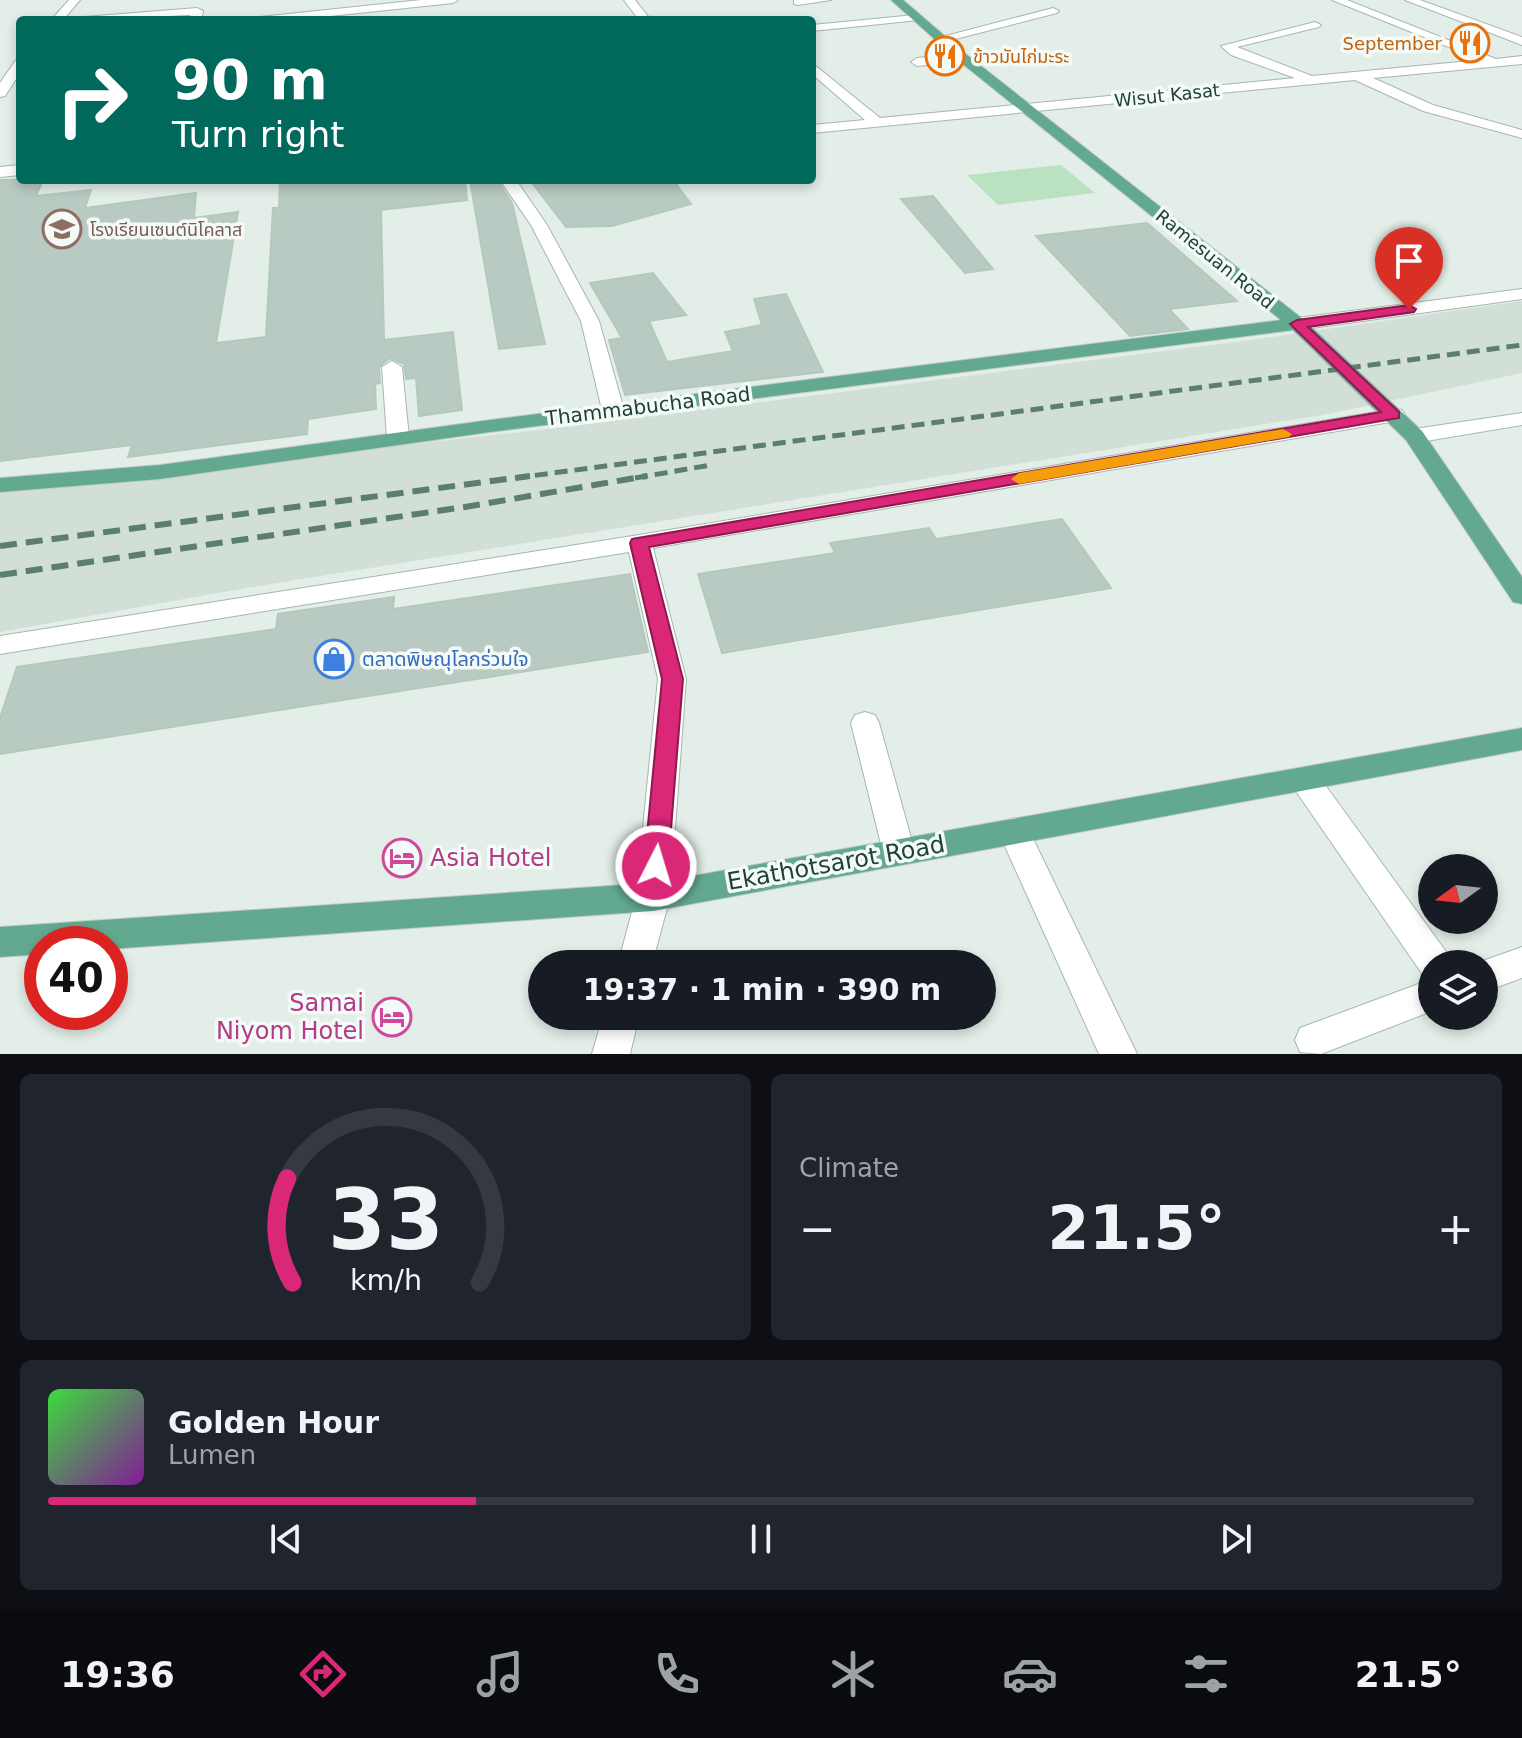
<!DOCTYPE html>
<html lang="en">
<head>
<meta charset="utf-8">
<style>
  body { margin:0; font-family:"DejaVu Sans","Noto Sans Thai",sans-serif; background:#20242c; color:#f1f3f6; height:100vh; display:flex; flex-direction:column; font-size:30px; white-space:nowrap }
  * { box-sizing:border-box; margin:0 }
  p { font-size:26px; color:#9ea1a6 }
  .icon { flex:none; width:44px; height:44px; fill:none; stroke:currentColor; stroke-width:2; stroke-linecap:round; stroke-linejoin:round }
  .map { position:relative; height:1054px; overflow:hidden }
  .side { display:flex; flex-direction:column; gap:20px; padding:20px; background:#0d0f14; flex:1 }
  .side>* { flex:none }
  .guide { position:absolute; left:16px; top:16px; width:800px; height:168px; border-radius:8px; box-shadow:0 4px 12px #0003; background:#00695c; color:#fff; overflow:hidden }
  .needle { width:52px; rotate:255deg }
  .controls { position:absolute; left:1418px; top:854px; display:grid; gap:16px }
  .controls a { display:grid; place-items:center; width:80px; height:80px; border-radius:50%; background:#171b24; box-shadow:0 4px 12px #0003; font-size:40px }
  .speed { position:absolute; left:24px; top:926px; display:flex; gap:16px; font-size:40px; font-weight:700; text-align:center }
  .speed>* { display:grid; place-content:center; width:104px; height:104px; border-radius:50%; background:#171b24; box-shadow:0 4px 12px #0003; line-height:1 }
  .speed .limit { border:12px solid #d22; background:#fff; color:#111 }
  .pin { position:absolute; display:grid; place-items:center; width:68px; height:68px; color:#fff; margin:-82px -34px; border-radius:50% 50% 50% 0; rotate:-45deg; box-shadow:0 0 8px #0007 }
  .pin .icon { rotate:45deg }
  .me { position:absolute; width:88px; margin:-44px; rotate:5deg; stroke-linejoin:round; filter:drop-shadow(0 0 6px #0008) }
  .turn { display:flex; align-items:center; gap:28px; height:168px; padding:0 24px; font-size:36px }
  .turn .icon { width:104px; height:104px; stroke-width:2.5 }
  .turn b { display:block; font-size:56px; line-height:68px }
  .big { font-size:60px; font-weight:600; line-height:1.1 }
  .side .card { flex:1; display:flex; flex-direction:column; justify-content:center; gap:12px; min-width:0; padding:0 28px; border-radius:12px; background:#20242c }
  .side .dial { align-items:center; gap:0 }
  .dial svg { height:208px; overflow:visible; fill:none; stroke:#363941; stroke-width:7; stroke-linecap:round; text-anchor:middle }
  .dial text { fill:#f1f3f6; stroke:none }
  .song { display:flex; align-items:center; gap:24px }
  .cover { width:96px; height:96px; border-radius:12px; background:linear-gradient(135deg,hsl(120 70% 55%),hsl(290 70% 35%)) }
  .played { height:8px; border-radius:4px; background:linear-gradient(90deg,#db2777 30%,#363941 30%) }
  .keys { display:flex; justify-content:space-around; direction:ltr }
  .heat { display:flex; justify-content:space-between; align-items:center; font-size:44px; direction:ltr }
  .side .tiles { flex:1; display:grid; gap:20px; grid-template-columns:1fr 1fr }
  .card:last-child { grid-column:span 2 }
  .trip { position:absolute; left:528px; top:950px; width:468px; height:80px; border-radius:40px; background:#171b24; box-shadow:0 4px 12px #0003; font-weight:600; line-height:80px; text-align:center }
  .tab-bar { display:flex; height:128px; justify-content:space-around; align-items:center; background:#090b0e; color:#9ea1a6 }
  .tab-bar .icon { width:56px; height:56px }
  .tab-bar .active { color:#db2777 }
  .tab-bar b { font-size:36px; color:#f1f3f6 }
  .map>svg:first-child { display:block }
  .built { fill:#d1dfd7 }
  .green { fill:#bae2c0 }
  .building { fill:#b8cac1; stroke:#b4c9be; stroke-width:2 }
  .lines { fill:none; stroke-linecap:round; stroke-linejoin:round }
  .minor-casing { stroke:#a5b7af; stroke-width:2 }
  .major-casing { stroke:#c1cac6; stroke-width:2 }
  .minor { fill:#fff; fill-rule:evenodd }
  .major { fill:#62a98f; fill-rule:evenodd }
  .rail-far1 { stroke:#5b7e71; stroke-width:5; stroke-dasharray:13 7; stroke-linecap:butt }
  .rail { stroke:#5b7e71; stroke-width:6; stroke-dasharray:17 9; stroke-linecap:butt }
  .route { fill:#db2777; stroke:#8e194d; stroke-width:2 }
  .slow { fill:#f59e0b }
  .labels { text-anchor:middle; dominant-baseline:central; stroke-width:7; stroke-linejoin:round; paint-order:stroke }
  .far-food-label { font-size:18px; fill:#c56008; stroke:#f4faf7; text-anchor:end }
  .far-street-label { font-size:18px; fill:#204235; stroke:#f4faf7 }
  .far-education-label { font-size:18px; fill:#785e54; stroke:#f4faf7; text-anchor:start }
  .street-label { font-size:20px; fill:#204235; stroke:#f4faf7 }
  .shop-label { font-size:20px; fill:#366cbe; stroke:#f4faf7; text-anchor:start }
  .near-hotel-label { font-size:24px; fill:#b23c85; stroke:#f4faf7; text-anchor:start }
  .near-street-label { font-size:24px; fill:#204235; stroke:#f4faf7 }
</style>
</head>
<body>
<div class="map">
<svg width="1522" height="1054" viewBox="0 0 1522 1054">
  <rect width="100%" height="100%" fill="#e3eee8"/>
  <path class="built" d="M1522,301V373L1328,414L246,588L0,632V489L548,429L1243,341Z"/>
  <path class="green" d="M1061,165L1095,193L998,205L967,175Z"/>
  <path class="building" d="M0,180H43L36,196L91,190L85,208L196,193L194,218L238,212L216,343L266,337L273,208H279L280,180H410L411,185L465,180L467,200L381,210L384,340L453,332L462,410L419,416L416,378L406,379L404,364L390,358L379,367L380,383L375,384L376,409L308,419L307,434L128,457L132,445L0,461Z
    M470,180H497L512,203L545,344L499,349Z
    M530,180H673L691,204L612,226L566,227Z
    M933,196L993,269L965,273L901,199Z
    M1147,223L1237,301L1169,309L1188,329L1130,336L1036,236Z
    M653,273L686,315L649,321L667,362L733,351L725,332L762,325L754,299L786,294L823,372L625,395L609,340L622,338L590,283Z
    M1062,519L1111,588L722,653L698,574L835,553L830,543L929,528L936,539Z
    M630,574L648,652L0,754V718L17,667L276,629L278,614L394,597L393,609Z"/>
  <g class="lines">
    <g class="minor-casing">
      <path id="minor" d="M69,0H80L63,20H51Z
        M421,0H458L453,3L293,20H254L260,17Z
        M624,0H635L651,20H639Z
        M794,0H831L798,5L794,4Z
        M1332,0H1347L1496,59L1522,56V64L1373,78L1433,105L1522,130V138L1423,111L1355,80L812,133V125L865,120L812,74V63L880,118L1295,78L1231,55L1221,46L1315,22L1321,25L1319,27L1237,47L1312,76L1481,60Z
        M1405,0H1420L1522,37V45Z
        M197,8L203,11L201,20H189L190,15L78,20L84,17Z
        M1053,8L1059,11L1057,13L940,43L934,39Z
        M915,15L921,18L919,20L812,31V25Z
        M963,54L969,58L967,61L917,66L911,62L917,58Z
        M20,59V73L5,96L0,97V83L16,60Z
        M20,165V175L0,177V167Z
        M500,180H516L547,225L599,321L624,410L620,414L613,416L602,410L581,321L531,225Z
        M1522,289V299L1297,330L1288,324L1297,318Z
        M392,361L402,367L409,438L398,445L387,438L382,367Z
        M1394,409L1402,410L1405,415L1402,420L653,548L686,679L670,897L652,964H618L636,897L658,679L629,552L0,654V636L639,535Z
        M1522,413V425L1414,443L1403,436L1414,429Z
        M865,712L875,715L879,723L915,852L910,861L899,865L888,861L883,852L851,723L855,715Z
        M1304,767L1315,771L1447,953L1452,964H1432V978L1423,975L1293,787L1289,779L1293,771Z
        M1014,818L1025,822L1137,1054H1099L998,831L1003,822Z
        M1522,947V978L1484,992V964H1474Z
        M1432,979V1011L1321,1054L1300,1052L1295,1040L1300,1028Z
        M603,1016H639L630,1054H592Z"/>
    </g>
    <g class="major-casing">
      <path id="major" d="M891,0H903L967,55L1304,320L1422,431L1522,577V604L1513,602L1406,440L1293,330L490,432L160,479L0,492V478L160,465L490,420L1281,320L959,61Z
        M1522,728V750L653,911L110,949V944H42V954L0,957V927L653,883Z"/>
    </g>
    <use href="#minor" class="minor"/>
    <use href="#major" class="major"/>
    <path class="rail-far1" d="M515,478L1522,345
      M635,478L711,465"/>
    <path class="rail" d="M0,546L530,476
      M0,575L465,507L647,476"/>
  </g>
  <path class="route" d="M1409,305L1416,309L1414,312L1308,327L1399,412V418L649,547L683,679L668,866L664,873L656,876L647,873L644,866L662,679L630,543L632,539L1381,412L1290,324L1297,320Z"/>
  <path class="slow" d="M1283,429L1292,434L1289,437L1019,484L1011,479L1019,473Z"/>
  <defs>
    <g id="restaurant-ring" transform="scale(2)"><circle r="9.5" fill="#f4faf7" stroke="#e8710a" stroke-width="1.5"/><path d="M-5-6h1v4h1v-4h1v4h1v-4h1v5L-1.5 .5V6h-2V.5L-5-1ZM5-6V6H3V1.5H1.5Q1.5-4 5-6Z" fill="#e8710a"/></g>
    <g id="school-ring" transform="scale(2)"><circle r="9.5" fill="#f4faf7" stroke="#8d6e63" stroke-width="1.5"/><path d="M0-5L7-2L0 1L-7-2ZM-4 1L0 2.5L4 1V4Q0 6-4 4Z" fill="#8d6e63"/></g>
    <g id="shop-ring" transform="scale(2)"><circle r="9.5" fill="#f4faf7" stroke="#3f7fe0" stroke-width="1.5"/><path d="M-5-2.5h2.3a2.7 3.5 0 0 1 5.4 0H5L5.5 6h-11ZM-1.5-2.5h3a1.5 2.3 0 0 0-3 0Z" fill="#3f7fe0"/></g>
    <g id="hotel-ring" transform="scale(2)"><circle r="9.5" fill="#f4faf7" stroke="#d1479c" stroke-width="1.5"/><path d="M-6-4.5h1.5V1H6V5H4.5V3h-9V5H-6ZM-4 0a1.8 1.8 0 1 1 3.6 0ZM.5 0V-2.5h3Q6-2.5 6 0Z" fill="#d1479c"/></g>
  </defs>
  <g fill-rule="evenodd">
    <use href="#restaurant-ring" x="1470" y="43"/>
    <use href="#restaurant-ring" x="945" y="56"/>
    <use href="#school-ring" x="62" y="229"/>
    <use href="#shop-ring" x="334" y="659"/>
    <use href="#hotel-ring" x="402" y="858"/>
    <use href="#hotel-ring" x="392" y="1017"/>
  </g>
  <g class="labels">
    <g class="far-food-label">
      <text x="1442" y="43">September</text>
      <text x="973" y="56" text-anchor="start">ข้าวมันไก่มะระ</text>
    </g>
    <g class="far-street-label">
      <text transform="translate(1167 95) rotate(-6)">Wisut Kasat</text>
      <text transform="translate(1215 259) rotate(39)">Ramesuan Road</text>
    </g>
    <g class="far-education-label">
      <text x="90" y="229">โรงเรียนเซนต์นิโคลาส</text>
    </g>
    <g class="street-label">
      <text transform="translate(648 406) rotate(-7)">Thammabucha Road</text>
    </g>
    <g class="shop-label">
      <text x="362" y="659">ตลาดพิษณุโลกร่วมใจ</text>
    </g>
    <g class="near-hotel-label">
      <text x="430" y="858">Asia Hotel</text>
      <text x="364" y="1003" text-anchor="end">Samai<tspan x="364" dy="28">Niyom Hotel</tspan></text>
    </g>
    <g class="near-street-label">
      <text transform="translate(836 863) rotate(-10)">Ekathotsarot Road</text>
    </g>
  </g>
</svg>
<div class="controls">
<a><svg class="needle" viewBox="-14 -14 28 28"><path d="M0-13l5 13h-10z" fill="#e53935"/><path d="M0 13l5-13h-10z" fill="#9ea1a6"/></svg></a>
<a><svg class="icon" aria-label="layers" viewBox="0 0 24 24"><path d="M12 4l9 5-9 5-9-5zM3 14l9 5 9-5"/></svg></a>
</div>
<div class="speed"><div class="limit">40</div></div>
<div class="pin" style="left:1409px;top:309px;background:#d93025"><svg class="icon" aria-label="arrive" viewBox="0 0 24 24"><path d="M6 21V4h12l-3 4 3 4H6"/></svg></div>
<svg class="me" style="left:656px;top:866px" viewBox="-20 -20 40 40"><circle r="17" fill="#db2777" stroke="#fff" stroke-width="3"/><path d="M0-11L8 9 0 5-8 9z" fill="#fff"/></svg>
<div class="trip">19:37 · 1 min · 390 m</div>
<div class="guide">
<div class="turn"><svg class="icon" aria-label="right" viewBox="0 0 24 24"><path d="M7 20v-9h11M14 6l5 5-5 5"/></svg><div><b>90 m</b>Turn right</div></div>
</div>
</div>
<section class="side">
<div class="tiles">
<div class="card dial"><svg viewBox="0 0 100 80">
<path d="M14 69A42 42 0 1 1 86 69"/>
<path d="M14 69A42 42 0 0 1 12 29" stroke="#db2777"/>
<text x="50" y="56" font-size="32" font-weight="700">33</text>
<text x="50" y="72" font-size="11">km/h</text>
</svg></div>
<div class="card"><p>Climate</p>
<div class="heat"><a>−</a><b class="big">21.5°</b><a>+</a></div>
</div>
<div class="card">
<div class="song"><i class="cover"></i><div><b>Golden Hour</b><p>Lumen</p></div></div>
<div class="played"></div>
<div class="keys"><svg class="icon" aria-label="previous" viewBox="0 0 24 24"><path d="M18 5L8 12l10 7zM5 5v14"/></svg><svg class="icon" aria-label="pause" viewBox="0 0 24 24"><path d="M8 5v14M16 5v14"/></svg><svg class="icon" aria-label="next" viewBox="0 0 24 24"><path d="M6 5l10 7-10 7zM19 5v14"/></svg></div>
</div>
</div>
</section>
<nav class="tab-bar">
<b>19:36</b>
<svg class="icon active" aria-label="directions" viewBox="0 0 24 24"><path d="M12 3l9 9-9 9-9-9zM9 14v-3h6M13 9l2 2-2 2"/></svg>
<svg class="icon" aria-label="music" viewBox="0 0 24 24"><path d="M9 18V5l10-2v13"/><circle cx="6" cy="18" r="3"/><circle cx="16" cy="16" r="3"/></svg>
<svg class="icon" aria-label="phone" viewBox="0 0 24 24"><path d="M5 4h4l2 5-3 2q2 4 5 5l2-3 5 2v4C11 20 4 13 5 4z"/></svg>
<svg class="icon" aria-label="climate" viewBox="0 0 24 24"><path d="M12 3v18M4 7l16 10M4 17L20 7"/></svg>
<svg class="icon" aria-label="car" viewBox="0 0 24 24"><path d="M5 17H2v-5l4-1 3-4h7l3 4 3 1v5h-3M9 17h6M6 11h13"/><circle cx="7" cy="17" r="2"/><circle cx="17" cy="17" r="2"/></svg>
<svg class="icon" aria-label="filters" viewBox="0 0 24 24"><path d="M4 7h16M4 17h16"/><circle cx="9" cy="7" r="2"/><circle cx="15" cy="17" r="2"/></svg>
<b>21.5°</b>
</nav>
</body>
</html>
